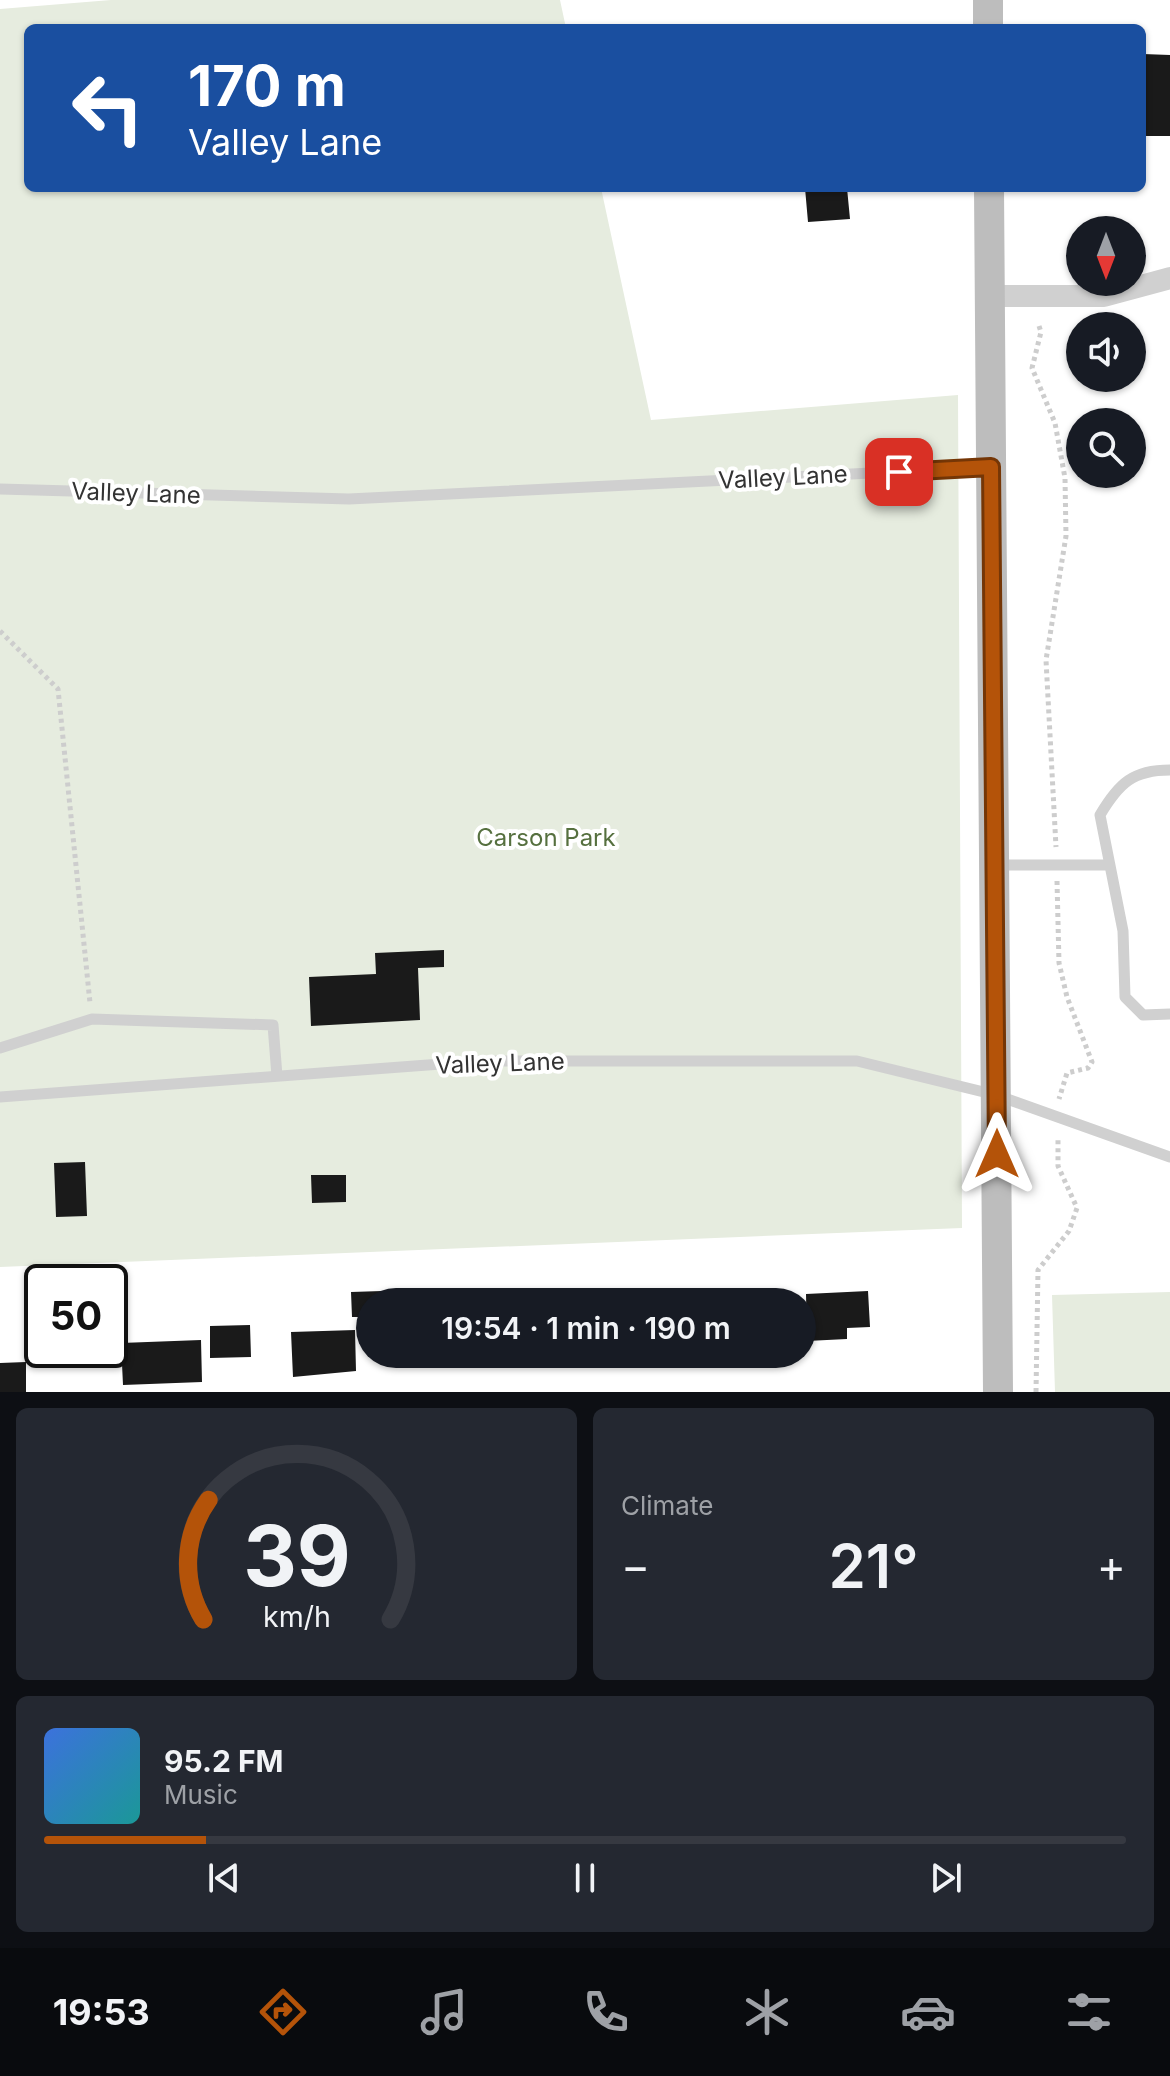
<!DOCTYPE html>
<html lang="en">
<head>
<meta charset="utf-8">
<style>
  body { margin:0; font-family:Inter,sans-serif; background:#242831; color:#f1f3f6; height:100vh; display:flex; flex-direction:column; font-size:30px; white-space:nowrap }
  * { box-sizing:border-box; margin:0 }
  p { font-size:26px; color:#9ea1a6 }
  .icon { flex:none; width:44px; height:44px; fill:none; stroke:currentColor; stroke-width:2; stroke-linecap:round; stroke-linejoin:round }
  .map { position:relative; height:1392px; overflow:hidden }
  .drawer { display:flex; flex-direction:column; gap:16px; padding:16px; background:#0d0f14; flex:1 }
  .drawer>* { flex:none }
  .hud { position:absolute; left:24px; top:24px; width:1122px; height:168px; border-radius:12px; box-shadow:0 2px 6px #0004; background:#1a4fa0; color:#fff; overflow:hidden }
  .needle { width:52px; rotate:180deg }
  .tools { position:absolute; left:1066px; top:216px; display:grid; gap:16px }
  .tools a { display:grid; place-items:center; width:80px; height:80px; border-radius:50%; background:#171b24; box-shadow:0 2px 6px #0004; font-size:40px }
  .speed { position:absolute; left:24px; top:1264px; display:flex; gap:16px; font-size:40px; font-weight:700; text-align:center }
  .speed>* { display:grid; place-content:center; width:104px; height:104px; border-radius:50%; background:#171b24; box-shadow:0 2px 6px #0004; line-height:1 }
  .speed .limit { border:4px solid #111; border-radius:12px; background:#fff; color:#111 }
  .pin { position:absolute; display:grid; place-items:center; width:68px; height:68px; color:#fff; margin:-34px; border-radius:16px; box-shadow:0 4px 12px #0006 }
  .me { position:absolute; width:88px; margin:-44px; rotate:0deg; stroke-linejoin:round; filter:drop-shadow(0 0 6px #0008) }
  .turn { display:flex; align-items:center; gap:28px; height:168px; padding:0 32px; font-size:36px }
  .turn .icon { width:104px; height:104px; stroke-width:2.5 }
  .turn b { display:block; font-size:56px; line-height:68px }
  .big { font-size:60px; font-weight:600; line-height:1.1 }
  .drawer .tile { flex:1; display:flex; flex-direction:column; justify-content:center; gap:12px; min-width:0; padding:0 28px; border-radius:12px; background:#242831 }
  .drawer .dial { align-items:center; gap:0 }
  .dial svg { height:208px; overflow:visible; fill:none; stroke:#363941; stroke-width:7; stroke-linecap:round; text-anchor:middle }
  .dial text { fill:#f1f3f6; stroke:none }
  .song { display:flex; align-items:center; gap:24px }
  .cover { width:96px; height:96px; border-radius:12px; background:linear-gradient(135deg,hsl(220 70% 55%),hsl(180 70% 35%)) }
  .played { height:8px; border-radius:4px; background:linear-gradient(90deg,#b45309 15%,#363941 15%) }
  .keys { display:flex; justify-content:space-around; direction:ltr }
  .heat { display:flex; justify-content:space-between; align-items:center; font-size:44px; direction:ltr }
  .drawer .tiles { flex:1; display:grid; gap:16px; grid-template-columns:1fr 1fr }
  .tile:last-child { grid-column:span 2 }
  .trip { position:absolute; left:356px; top:1288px; width:460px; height:80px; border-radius:40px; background:#171b24; box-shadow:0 2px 6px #0004; font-weight:600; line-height:80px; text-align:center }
  .tab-bar { display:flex; height:128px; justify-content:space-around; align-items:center; background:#090b0e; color:#9ea1a6 }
  .tab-bar .icon { width:56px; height:56px }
  .tab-bar .current { color:#b45309 }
  .tab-bar b { font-size:36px; color:#f1f3f6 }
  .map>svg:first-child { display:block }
  .green { fill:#e6ecdf }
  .building { fill:#1a1a1a }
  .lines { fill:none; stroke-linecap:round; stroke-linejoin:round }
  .path { stroke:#cdcdcd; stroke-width:5; stroke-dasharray:4 4; stroke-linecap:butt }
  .service { stroke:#d0d0d0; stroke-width:11 }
  .minor { stroke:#d0d0d0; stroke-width:22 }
  .secondary { stroke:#bdbdbd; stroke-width:30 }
  .route-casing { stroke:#753606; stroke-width:20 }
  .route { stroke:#b45309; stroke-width:14 }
  .labels { text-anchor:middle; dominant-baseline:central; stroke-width:8; stroke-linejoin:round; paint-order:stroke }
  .street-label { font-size:24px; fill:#333; stroke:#fff }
  .park-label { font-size:24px; fill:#56703f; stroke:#fff }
</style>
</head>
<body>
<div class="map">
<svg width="1170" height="1392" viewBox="0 0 1170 1392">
  <rect width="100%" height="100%" fill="#fff"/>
  <path class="green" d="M111,0H560L566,28H28V188H601L651,420L958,395L962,1228L0,1267V9Z
    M1170,1292V1392H1055L1052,1295Z"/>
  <path class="building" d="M1143,54L1170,55V136H1142Z
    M805,188H847L850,219L808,222Z
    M444,950V967L418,968L420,1020L311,1026L309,977L376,974L375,953Z
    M85,1162L87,1216L56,1217L54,1163Z
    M311,1175H346V1202L312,1203Z
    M382,1291L383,1302H370V1317H352L351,1292Z
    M868,1291L870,1327L847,1328V1339L807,1341L806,1294Z
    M250,1325L251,1357L210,1358V1326Z
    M355,1330L356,1371L293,1377L291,1332Z
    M201,1340L202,1382L123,1385L121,1343Z
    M470,1354H505V1362L471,1363Z
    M26,1362V1392H0V1363Z"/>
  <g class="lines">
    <path class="path" d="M1039,326L1041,332L1032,368L1055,423L1065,478L1066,536L1046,660L1056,847
      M0,631L58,689L90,1003
      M1057,881L1059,963L1067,997L1092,1062L1088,1068L1067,1073L1059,1099
      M1036,1392L1038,1270L1069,1231L1077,1208L1058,1166V1137"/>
    <path class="service" d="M0,489L349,499L990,467
      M1170,770C1133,770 1119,783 1100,815L1123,931L1125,997L1143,1015L1170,1014
      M994,865H1110
      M0,1048L92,1019L273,1025L277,1076
      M0,1097L481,1061H857L996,1095L1170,1157"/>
    <path class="minor" d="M989,296H1104L1170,278"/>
    <path class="secondary" d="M988,0V28
      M989,188L998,1392"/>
  </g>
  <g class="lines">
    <g class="route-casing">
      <path id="route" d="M899,472L991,467L997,1154"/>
    </g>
    <use href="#route" class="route"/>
  </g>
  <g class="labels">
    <g class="street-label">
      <text transform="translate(783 477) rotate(-3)">Valley Lane</text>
      <text transform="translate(136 493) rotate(2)">Valley Lane</text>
      <text transform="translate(500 1063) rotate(-2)">Valley Lane</text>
    </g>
    <g class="park-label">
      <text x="546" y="837">Carson Park</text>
    </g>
  </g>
</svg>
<div class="tools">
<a><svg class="needle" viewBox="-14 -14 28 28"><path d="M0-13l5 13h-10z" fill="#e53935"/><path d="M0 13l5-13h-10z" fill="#9ea1a6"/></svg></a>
<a><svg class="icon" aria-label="sound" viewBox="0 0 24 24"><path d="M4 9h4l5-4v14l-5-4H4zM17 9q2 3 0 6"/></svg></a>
<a><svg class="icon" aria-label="search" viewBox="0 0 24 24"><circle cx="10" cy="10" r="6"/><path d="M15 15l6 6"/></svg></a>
</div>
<div class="speed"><div class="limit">50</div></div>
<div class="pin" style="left:899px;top:472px;background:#d93025"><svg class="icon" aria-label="arrive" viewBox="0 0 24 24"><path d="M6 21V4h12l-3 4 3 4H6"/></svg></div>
<svg class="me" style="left:997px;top:1154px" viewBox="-20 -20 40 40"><path d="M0-17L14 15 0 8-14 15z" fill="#b45309" stroke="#fff" stroke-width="4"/></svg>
<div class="trip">19:54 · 1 min · 190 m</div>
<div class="hud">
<div class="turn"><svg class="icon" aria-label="left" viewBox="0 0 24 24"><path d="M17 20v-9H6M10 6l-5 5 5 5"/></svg><div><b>170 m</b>Valley Lane</div></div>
</div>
</div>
<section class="drawer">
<div class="tiles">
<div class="tile dial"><svg viewBox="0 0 100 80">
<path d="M14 69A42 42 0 1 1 86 69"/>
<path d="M14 69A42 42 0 0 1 16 23" stroke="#b45309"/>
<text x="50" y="56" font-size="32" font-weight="700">39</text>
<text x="50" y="72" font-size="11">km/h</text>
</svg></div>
<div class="tile"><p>Climate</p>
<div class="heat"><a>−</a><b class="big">21°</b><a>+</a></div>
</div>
<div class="tile">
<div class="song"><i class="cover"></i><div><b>95.2 FM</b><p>Music</p></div></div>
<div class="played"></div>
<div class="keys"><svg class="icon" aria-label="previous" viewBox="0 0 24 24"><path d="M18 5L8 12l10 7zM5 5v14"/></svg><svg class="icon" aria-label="pause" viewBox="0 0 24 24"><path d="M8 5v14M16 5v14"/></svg><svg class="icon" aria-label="next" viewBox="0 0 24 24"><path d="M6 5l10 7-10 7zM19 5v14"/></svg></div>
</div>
</div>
</section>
<nav class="tab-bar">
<b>19:53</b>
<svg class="icon current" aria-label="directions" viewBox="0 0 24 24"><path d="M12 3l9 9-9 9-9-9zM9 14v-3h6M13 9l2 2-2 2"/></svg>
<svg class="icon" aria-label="music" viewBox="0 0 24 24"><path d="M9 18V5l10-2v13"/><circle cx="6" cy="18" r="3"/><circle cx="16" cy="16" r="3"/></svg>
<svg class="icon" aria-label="phone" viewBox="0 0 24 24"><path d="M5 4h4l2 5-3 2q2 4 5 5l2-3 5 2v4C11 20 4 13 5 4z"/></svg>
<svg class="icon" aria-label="climate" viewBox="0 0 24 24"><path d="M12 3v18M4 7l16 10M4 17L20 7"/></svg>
<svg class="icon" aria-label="car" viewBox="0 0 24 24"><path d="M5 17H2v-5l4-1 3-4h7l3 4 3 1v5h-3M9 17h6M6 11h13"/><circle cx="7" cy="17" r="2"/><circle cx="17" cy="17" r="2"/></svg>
<svg class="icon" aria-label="filters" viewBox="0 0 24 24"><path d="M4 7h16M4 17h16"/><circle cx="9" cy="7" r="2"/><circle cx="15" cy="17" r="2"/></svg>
</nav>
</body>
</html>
